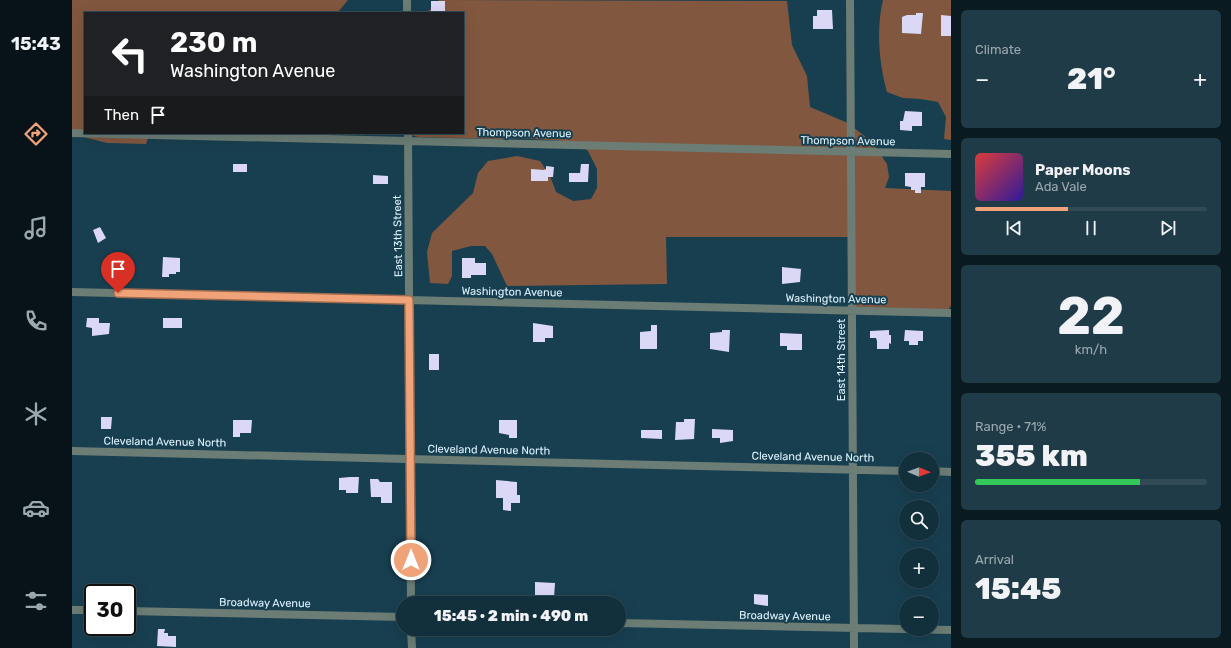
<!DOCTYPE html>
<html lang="en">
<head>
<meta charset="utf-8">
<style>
  body { margin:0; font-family:Rubik,sans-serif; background:#1f3b47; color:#f1f3f6; height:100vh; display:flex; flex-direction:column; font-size:15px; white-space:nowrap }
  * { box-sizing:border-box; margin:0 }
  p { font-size:13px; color:#9ca9af }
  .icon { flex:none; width:22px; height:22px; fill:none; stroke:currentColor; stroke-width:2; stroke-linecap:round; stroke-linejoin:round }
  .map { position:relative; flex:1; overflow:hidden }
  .side { display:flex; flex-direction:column; gap:10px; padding:10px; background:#0a1a21; width:280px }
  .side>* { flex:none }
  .banner { position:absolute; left:12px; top:12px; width:380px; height:122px; border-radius:0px; box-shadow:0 4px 16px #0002,0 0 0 1px #314a56; background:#202124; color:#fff; overflow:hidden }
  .needle { width:26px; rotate:91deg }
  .controls { position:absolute; left:827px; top:452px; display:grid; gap:8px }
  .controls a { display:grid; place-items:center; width:40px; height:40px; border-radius:50%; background:#122f3c; box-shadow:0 4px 16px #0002,0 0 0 1px #314a56; font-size:20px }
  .speed { position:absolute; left:12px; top:584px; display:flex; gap:8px; font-size:20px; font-weight:700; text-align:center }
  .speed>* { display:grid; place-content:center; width:52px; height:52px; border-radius:50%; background:#122f3c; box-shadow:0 4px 16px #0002,0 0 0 1px #314a56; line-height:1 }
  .speed .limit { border:2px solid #111; border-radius:6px; background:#fff; color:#111 }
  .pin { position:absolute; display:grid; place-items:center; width:34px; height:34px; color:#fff; margin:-41px -17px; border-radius:50% 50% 50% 0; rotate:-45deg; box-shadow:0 0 4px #0007 }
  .pin .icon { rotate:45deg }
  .me { position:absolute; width:44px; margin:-22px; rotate:0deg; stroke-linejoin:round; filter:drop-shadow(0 0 3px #0008) }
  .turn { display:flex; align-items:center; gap:14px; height:84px; padding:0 20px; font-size:18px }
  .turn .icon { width:52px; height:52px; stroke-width:2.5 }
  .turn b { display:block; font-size:28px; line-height:34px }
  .then { display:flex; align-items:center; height:38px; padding:0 20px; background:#0003; gap:8px; font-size:15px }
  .big { font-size:30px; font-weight:800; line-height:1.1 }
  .side .tile { flex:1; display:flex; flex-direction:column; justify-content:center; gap:6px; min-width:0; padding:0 14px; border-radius:6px; background:#1f3b47 }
  .side .dial { align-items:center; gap:0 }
  .dial b { font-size:52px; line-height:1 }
  .song { display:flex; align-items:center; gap:12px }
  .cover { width:48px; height:48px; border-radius:6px; background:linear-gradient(135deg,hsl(0 70% 55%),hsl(250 70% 35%)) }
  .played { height:4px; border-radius:2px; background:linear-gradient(90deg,#f0a378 40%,#314a56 40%) }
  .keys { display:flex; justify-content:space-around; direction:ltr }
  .heat { display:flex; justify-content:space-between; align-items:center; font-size:22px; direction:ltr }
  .charge { height:6px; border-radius:3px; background:linear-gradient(90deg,#34c759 71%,#314a56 0) }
  .trip { position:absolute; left:324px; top:596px; width:230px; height:40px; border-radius:20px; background:#122f3c; box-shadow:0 4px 16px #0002,0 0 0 1px #314a56; font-weight:800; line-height:40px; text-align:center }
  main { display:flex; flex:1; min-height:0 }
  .tab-bar { display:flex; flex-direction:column; width:72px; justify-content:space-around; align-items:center; background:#071318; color:#9ca9af }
  .tab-bar .icon { width:28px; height:28px }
  .tab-bar .active { color:#f0a378 }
  .tab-bar b { font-size:18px; color:#f1f3f6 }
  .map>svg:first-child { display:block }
  .green { fill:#82573f }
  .building { fill:#dad8f5 }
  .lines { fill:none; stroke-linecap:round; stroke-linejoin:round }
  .minor { stroke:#6b7d75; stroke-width:8 }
  .route-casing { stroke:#9c6a4e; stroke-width:10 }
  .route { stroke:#f0a378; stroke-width:7 }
  .labels { text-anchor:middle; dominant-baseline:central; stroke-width:4; stroke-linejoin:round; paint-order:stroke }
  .street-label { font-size:11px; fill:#dff4ff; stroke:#183f50 }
</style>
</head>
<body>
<main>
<nav class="tab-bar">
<b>15:43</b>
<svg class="icon active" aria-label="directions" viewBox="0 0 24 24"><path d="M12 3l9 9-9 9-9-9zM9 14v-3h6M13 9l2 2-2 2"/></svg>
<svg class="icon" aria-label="music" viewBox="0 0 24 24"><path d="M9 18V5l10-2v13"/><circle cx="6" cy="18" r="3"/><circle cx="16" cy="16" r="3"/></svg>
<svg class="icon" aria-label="phone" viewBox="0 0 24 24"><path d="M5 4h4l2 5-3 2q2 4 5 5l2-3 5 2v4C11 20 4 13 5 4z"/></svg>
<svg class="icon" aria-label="climate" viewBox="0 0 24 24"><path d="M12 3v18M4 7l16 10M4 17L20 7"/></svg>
<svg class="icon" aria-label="car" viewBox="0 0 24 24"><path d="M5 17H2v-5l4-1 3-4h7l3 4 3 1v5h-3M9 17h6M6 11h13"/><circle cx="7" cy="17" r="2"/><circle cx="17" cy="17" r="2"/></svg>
<svg class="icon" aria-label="filters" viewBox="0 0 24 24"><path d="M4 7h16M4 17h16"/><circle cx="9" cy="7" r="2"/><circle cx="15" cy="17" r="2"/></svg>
</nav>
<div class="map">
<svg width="879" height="648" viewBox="0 0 879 648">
  <rect width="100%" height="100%" fill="#183f50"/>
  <path class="green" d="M0,0H276L266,12L262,13H13V133H78L74,144L35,143L0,134Z
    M367,0L715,1L720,45L735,76L738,107L776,123L800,142L815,164L817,177L813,188L879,191V306L875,311L776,309L780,237H594L595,284L435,286L420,254L413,246H399L380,251V276L376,284L358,283L355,252L360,233L401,193L406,173L416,161L445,156L468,161L478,176L484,192L501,201L519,199L525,188V169L516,151L504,142L447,138L424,139L346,137L332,133H391V13H353L366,4Z
    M811,0H879V140L872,139L874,117L866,102L849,99L831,98L815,92C807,63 804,29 811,0Z"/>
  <path class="building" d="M359,1H373V13H359Z
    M745,10H760L761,29H741V16H745Z
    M844,13H851L849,34L830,33V17L835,15H844Z
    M869,15L879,16V36H869Z
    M833,111L850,112V126H840V131L828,130V121H831Z
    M161,164H175V172H161Z
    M509,164H517L516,182H497V173H508Z
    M474,166L482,167L481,177H476V181H459V169L472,170L474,169Z
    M833,173H853V187H849V193H843V190H839V187L833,186Z
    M301,175L316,176V184H301Z
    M28,227L34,238L26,243L21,230Z
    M91,257L108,258V272H104V274H97V277H90Z
    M390,258H403V263H414V275H399V278H390Z
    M710,267L729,269L728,282L710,284Z
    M15,318H27V323H38L37,334L20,336V328L14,327Z
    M91,318H110V328H91Z
    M461,323L481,326V338H473V342H461Z
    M579,325H585V349H568V332L579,331Z
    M650,330H658L657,352L638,349V333L650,332Z
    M817,330V335H819V344L817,343V349H805V341L804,338H798V331Z
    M833,330L851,331V341H846V345H837V341H832Z
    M708,333L730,334V350H715V346H708Z
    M357,354H367V370H357Z
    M29,417H40L39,429H29Z
    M612,419H623L622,439L603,440L604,422H612Z
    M161,420H180L179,433H168V437H161Z
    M427,420H445V438H437V435L427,433Z
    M640,429L661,430V441L648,443V438H640Z
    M569,430H590V439L569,438Z
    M278,477H287L286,493H274V490H267V478Z
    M298,479H306L308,482H320V503H309V497H299Z
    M424,480L445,482V495H448V503H439V511L431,510V498H424Z
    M463,582L483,583L482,598L463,599Z
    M682,594L696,595V606L682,604Z
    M86,629H93L92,633H96V636H104V647L85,646Z"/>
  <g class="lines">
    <path class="minor" d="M335,0V13
      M778,0L782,648
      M0,133L879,154
      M336,133L339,603
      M0,292L879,313
      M0,451L834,471
      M860,471L879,472
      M0,610H21
      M55,611L331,617
      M547,623L879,630
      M339,629L340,648"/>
  </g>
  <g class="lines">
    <g class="route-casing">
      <path id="route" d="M46,293L337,300L339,560"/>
    </g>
    <use href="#route" class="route"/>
  </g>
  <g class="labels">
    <g class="street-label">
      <text transform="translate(452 133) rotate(1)">Thompson Avenue</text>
      <text transform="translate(776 141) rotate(1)">Thompson Avenue</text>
      <text transform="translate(326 236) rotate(-91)">East 13th Street</text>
      <text transform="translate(440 292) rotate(1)">Washington Avenue</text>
      <text transform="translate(764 299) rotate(1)">Washington Avenue</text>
      <text transform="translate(769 360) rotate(-90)">East 14th Street</text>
      <text transform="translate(93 442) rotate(1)">Cleveland Avenue North</text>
      <text transform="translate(417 450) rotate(1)">Cleveland Avenue North</text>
      <text transform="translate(741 457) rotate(1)">Cleveland Avenue North</text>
      <text transform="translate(193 603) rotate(1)">Broadway Avenue</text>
      <text transform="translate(713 616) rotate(1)">Broadway Avenue</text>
    </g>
  </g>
</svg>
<div class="controls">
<a><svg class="needle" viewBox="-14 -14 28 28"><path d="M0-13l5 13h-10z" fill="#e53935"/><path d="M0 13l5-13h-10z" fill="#9ca9af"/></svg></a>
<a><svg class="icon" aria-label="search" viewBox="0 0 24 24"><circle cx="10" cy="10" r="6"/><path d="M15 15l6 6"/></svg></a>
<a>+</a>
<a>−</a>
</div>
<div class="speed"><div class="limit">30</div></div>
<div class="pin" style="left:46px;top:293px;background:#d93025"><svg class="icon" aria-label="arrive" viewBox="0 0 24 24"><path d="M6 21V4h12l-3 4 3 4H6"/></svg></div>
<svg class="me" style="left:339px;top:560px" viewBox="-20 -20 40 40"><circle r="17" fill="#f0a378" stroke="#fff" stroke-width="3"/><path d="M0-11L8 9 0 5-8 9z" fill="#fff"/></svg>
<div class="trip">15:45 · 2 min · 490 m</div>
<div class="banner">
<div class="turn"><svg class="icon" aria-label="left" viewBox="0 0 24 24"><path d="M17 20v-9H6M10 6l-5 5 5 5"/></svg><div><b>230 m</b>Washington Avenue</div></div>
<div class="then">Then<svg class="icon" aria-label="arrive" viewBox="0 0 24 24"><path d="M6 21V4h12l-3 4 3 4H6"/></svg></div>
</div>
</div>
<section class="side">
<div class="tile"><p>Climate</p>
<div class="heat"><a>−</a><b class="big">21°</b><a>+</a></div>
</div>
<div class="tile">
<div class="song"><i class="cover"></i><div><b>Paper Moons</b><p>Ada Vale</p></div></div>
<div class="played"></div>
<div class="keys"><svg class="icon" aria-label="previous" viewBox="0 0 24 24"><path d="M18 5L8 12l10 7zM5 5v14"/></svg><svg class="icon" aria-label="pause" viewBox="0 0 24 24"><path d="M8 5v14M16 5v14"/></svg><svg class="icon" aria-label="next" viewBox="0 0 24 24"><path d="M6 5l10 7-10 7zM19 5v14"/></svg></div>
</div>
<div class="tile dial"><b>22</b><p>km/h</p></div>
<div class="tile"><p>Range · 71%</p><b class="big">355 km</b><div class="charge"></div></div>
<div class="tile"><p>Arrival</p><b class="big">15:45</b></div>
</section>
</main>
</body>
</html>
